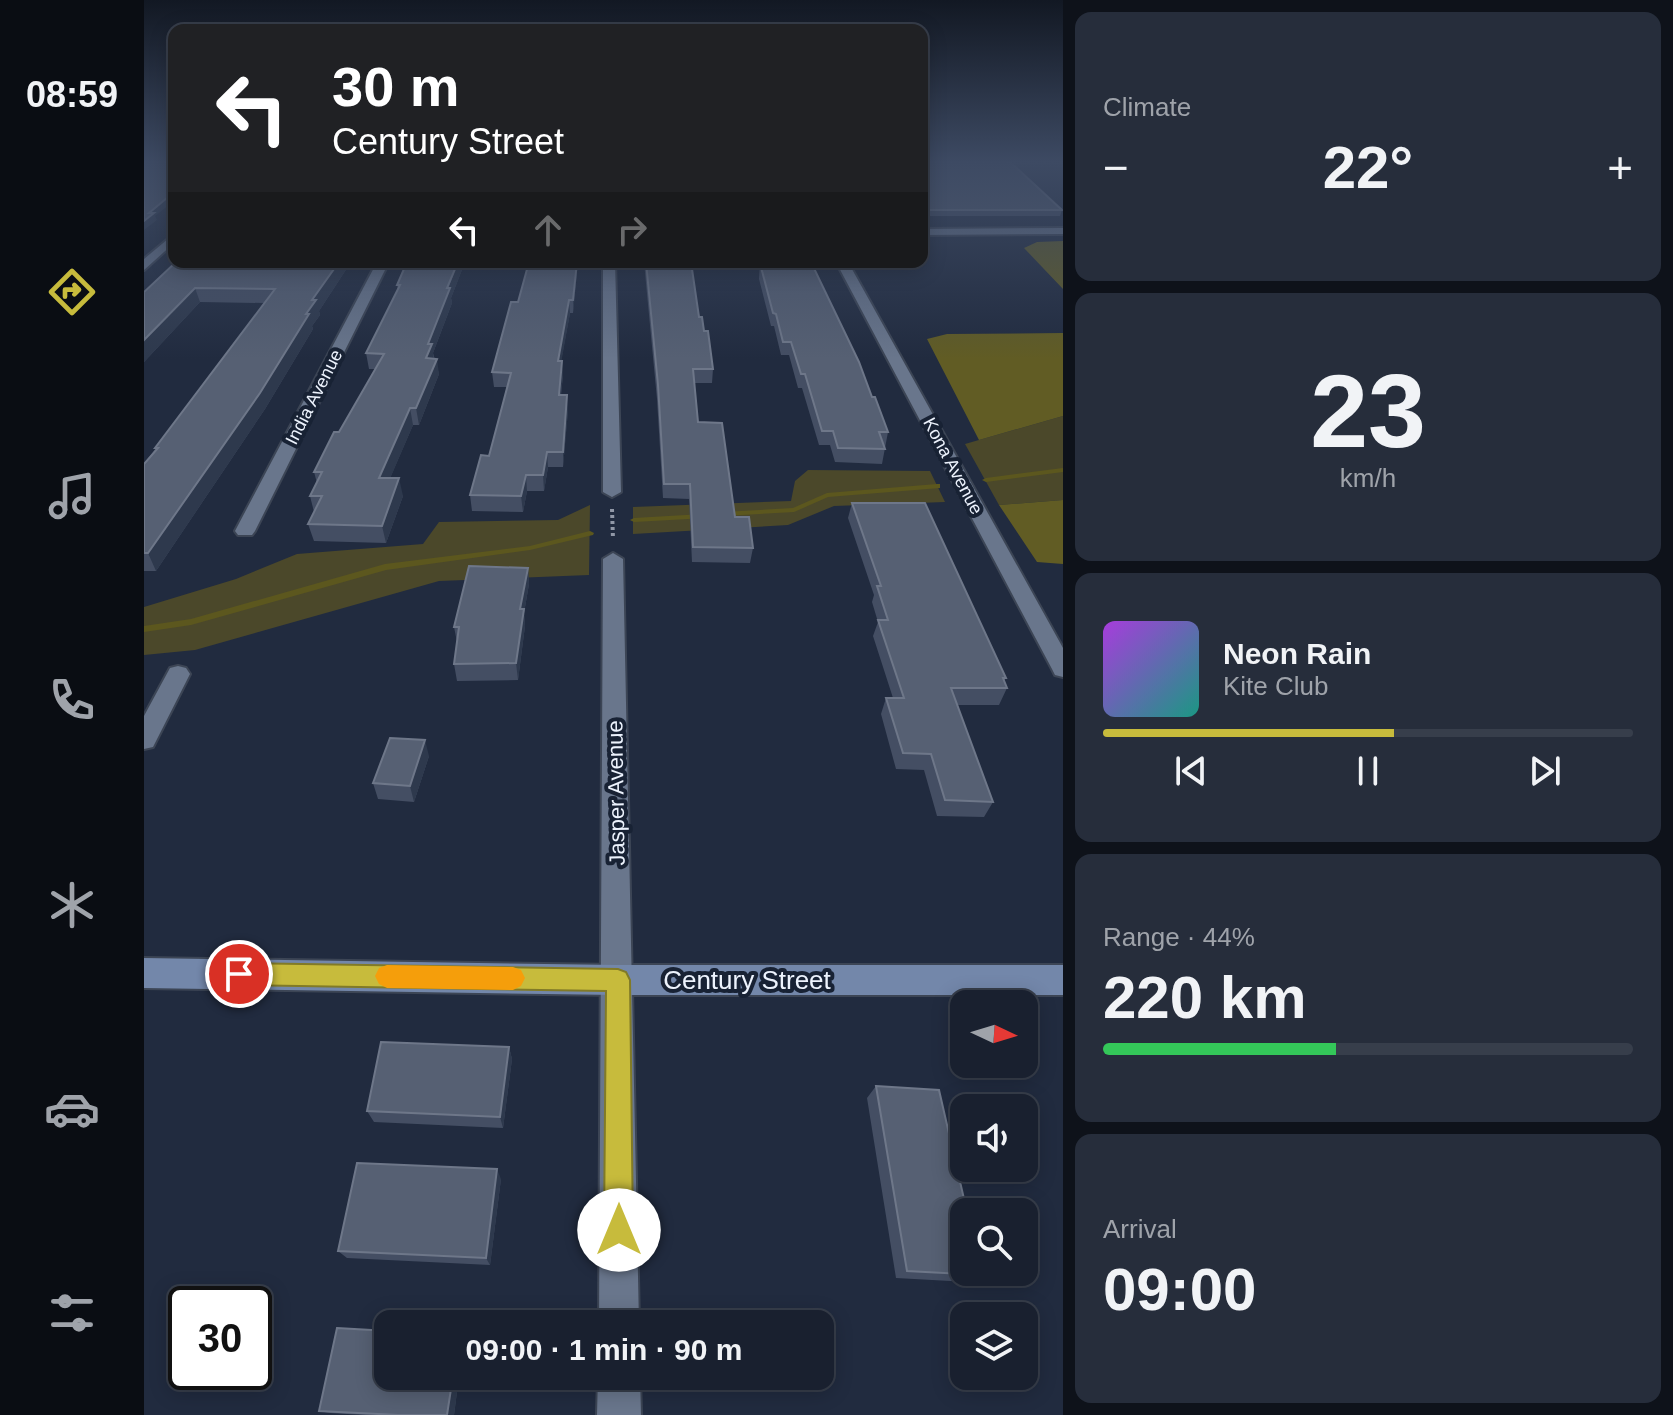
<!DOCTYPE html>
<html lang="en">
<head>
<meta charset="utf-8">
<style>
  body { margin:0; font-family:Arial,sans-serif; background:#262d3b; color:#f1f3f6; height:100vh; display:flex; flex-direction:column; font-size:30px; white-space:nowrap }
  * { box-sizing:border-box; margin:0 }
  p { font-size:26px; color:#9fa3aa }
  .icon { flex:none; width:44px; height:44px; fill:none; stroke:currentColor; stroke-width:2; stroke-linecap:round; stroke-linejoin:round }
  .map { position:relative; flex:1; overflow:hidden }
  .drawer { display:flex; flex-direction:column; gap:12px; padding:12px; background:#0e121a; width:610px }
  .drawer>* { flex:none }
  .banner { position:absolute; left:24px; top:24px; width:760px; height:244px; border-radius:16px; box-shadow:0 4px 20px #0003,0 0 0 2px #373e4b; background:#202124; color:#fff; overflow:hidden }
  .needle { width:52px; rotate:94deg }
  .buttons { position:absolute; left:806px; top:990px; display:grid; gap:16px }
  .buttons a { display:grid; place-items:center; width:88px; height:88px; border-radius:16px; background:#19202f; box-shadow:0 4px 20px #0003,0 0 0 2px #373e4b; font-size:40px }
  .speed { position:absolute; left:24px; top:1286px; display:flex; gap:16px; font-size:40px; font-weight:700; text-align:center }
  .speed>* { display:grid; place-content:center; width:104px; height:104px; border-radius:50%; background:#19202f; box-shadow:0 4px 20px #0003,0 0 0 2px #373e4b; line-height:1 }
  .speed .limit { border:4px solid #111; border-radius:12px; background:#fff; color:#111 }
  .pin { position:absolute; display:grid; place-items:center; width:68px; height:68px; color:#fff; margin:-34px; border:4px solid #fff; border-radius:50%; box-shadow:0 2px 8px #0007 }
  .me { position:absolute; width:88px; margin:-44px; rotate:0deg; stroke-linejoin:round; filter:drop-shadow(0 0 6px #0008) }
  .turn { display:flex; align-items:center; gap:28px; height:168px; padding:0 32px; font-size:36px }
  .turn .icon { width:104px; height:104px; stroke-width:2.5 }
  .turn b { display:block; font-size:56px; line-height:68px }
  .lanes { display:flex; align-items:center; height:76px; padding:0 32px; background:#0003; justify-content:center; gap:40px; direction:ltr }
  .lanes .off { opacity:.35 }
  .big { font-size:60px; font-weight:700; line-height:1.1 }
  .drawer .card { flex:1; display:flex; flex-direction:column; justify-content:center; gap:12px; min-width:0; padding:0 28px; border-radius:16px; background:#262d3b }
  .drawer .dial { align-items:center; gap:0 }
  .dial b { font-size:104px; line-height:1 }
  .song { display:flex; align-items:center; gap:24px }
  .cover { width:96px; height:96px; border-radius:12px; background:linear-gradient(135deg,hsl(280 70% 55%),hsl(170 70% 35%)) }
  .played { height:8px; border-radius:4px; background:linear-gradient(90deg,#c7bb3c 55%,#373e4b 55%) }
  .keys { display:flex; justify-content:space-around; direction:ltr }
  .heat { display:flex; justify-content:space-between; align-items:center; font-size:44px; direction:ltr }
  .charge { height:12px; border-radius:6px; background:linear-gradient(90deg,#34c759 44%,#373e4b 0) }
  .trip { position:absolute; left:230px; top:1310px; width:460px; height:80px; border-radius:16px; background:#19202f; box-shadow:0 4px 20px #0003,0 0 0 2px #373e4b; font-weight:700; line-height:80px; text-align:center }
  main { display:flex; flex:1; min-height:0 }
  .menu { display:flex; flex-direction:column; width:144px; justify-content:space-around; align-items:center; background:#0a0d13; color:#9fa3aa }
  .menu .icon { width:56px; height:56px }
  .menu .current { color:#c7bb3c }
  .menu b { font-size:36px; color:#f1f3f6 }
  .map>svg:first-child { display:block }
  .green { fill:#4b482a }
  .forest { fill:#615c24 }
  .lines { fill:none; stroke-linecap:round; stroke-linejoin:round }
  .stream { fill:#5c571e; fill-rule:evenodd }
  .street-casing { stroke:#3c4555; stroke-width:4 }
  .secondary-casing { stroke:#3c4555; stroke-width:4 }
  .path { stroke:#9198a7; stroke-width:4; stroke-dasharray:3 3; stroke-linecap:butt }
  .street { fill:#69768c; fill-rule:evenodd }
  .secondary { fill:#7387aa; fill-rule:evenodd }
  .wall { fill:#444e63 }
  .shaded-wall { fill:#2e394d }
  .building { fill:#566073; stroke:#6e7789; stroke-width:2 }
  .route { fill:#c7bb3c; stroke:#817a27; stroke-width:2 }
  .slow { fill:#f59e0b }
  .labels { text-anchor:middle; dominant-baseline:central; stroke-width:8; stroke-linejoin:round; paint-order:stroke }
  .far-street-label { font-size:18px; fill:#edf3fd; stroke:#182234 }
  .street-label { font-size:22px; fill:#edf3fd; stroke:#182234 }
  .near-street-label { font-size:26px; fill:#edf3fd; stroke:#182234 }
</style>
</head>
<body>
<main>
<nav class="menu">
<b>08:59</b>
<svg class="icon current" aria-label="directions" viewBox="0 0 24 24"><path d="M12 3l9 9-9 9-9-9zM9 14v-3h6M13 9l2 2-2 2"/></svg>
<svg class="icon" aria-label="music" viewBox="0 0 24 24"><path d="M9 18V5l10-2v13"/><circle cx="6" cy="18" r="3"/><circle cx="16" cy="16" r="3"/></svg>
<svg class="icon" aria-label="phone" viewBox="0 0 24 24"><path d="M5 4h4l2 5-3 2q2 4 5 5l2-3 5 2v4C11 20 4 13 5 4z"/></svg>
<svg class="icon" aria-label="climate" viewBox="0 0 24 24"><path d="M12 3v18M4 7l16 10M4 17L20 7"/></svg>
<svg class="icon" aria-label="car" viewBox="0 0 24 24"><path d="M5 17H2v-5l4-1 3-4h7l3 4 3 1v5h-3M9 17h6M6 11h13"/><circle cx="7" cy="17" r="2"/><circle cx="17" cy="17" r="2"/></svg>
<svg class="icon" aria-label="filters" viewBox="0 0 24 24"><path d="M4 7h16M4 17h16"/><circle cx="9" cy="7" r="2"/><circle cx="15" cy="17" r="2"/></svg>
</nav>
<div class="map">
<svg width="919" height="1415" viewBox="0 0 919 1415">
  <rect width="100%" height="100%" fill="#212b3f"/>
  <path class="green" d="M919,416V500L855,505L821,444Z
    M664,470L786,471L801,502L690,506L644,525L489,534V507L647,501L651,481Z
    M446,505L445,575L295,581L51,650L0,655V607L92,579L153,554L279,544L295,522L414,520Z"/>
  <path class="forest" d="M919,241V289L880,248L893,242Z
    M919,333V416L835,440L783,339L803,334Z
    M919,500V564L893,562L855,505Z"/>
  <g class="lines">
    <path class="stream" d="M919,468V472L842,482L838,480L842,478Z
      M793,484H796V488L684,497L650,512L579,516L575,514L579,512L649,508L683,493Z
      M559,514H562V518L490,522L486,520L490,518Z
      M446,531L450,533L449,535L386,550L242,570L47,625L0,632V626L47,619L241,564L386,546Z"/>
    <g class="street-casing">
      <path id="street" d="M919,228V234L778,235V229Z
        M30,234V243L0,270V259Z
        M233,262H245L111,531L108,535H94L91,531Z
        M459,262H471L477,492L468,497L459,492Z
        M692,262H704L919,648V677L911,675L908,669Z
        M469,553L479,559L495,1324H455L459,559Z
        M34,666L42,668L46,674L9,747L0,749V716L26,668Z
        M454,1376H496L497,1415H453Z"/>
    </g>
    <g class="secondary-casing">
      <path id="secondary" d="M0,958L474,965H919V995H474L0,988Z"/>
    </g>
    <path class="path" d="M468,509L469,539"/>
    <use href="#street" class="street"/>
    <use href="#secondary" class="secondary"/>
  </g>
  <path class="wall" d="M778,161L918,210L916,216H778Z
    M32,262H207L175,311L176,315L168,326L169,329L121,409L12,571H0V464L120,303L56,302L0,362V292Z
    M263,262H321L307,298L308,303L289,353L295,374L275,425H269L246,478L259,496L242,543L170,541L164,524L170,512L166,496L173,483L170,472L195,432L231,369H225L222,353L254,290L253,285Z
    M385,262H434L429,313H426L417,361L419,375L417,395L424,410L419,467H404L400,491H383L379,512L328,511L326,495L345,456L363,387H350L348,372L374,302Z
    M500,262H547L555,317L560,331L569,369L568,383H550L554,422L591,517L609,548L606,563L548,562L545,499L519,498L513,399Z
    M616,262H667L744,432L738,464L691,462L686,445H675L658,388H654L645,355H637L630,326H627L615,279Z
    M708,503L862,678L860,681L863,688L855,705H813L849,802L840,817L793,816L780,770L752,769L737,714L742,698H749L729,636L734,622L728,602L730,595L704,518Z
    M384,568L385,584L380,613L381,626L374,680L313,681L310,664L313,642L310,627Z
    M285,756L270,802L234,799L229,783Z
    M365,1047L368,1059L359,1128L230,1122L223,1111Z
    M732,1086L837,1275L824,1282L752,1278L723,1098Z
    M357,1179L346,1265L203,1258L194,1251Z
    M315,1376L310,1415H221L186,1413L175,1411Z"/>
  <path class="shaded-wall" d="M30,192V201L11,216L13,220L0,230V221L5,213Z
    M195,262H207L175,311L176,315L168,326L169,329L121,409L12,571L4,553L162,314L168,300Z
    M314,262H321L307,298L308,303L289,353L290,360L282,358L284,344Z
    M433,262H434L429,313V300Z
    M51,288L56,302L0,362V340Z
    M425,300L426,313L415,375L414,361Z
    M293,359L295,374L275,425L272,408Z
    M418,361L419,375L415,410V395Z
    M423,395L424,410L419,467V452Z
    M266,408L269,425L239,495L235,478Z
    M403,452L404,467L400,491L399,475Z
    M382,475L383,491L379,512L377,496Z
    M255,478L259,496L242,543L238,526Z
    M384,568L385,584L380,613L381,626L374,680L372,663L376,609Z
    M281,740L285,756L270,802L266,786Z
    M365,1047L368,1059L359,1128L356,1117Z
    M353,1169L357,1179L346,1265L342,1258Z
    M309,1376H315L310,1415H303Z"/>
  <path class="building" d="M0,161H30V192L5,213H10L0,221Z
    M778,161H865L918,210H778Z
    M32,262H195L168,300H172L162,314H165L116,393L4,553H0V464L14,448H11L131,289L51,288L0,340V292Z
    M263,262H314L303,288H306L284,344H288L282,358L293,359L272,408H266L235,478H255L238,526L164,524L178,496H166L178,472H170L190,432H195L240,354L222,353L256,285H253Z
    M385,262H433L429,300H425L414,361H418L415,395H423L419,452H403L399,475H382L377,496L326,495L337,455L345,456L367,373L348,372L367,302H374Z
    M502,262H547L555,317H558L560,331H564L569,369H549L554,422L578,423L591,517H605L609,548L549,547L546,484H520L514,385Z
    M617,262H667L715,362L728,397H731L744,432H735L741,449L694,448L689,431H678L661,374H657L647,342H639L632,314L629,313L617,267Z
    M708,503H781L862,678H859L863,688H807L849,802L801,800L787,754L759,753L742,698H760L734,620H744L733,586H737Z
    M325,566L384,568L376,609H380L372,663L310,664L315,627H310Z
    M246,738L281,740L266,786L229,783Z
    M237,1042L365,1047L356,1117L223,1111Z
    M732,1086L795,1090L823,1212H820V1272H836L837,1275L763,1271Z
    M213,1163L353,1169L342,1258L194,1251Z
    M193,1328L244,1331V1376H309L303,1415H254L175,1411Z"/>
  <linearGradient id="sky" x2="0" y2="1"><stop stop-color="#121823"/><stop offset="0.45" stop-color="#3d4a63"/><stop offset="1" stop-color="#3d4a63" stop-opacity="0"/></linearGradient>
  <rect width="919" height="359" fill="url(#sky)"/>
  <path class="route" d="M95,963L474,969L482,972L486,980L489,1230L485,1240L475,1245L464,1240L460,1230L462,991L95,985L86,982L83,974L86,966Z"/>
  <path class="slow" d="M243,965L369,967L377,970L381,978L377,986L369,990L243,988L235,984L231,976L235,968Z"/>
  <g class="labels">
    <g class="far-street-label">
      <text transform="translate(170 397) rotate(-63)">India Avenue</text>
      <text transform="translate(809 466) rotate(62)">Kona Avenue</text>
    </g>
    <g class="street-label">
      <text transform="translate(472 793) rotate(-91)">Jasper Avenue</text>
    </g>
    <g class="near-street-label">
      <text x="603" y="980">Century Street</text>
    </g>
  </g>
</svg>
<div class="buttons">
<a><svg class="needle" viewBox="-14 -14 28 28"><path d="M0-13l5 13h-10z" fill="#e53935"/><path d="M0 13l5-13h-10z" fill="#9fa3aa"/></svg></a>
<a><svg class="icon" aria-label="sound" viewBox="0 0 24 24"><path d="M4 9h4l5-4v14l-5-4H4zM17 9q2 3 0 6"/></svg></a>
<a><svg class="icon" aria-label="search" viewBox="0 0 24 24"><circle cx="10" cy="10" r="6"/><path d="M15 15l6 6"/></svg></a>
<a><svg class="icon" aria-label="layers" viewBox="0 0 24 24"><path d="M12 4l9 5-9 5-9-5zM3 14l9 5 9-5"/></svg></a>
</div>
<div class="speed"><div class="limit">30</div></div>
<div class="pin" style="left:95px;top:974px;background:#d93025"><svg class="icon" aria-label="arrive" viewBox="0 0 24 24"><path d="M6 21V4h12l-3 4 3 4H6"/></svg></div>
<svg class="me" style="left:475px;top:1230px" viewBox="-20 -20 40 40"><circle r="19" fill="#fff"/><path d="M0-13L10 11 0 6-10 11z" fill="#c7bb3c"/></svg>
<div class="trip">09:00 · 1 min · 90 m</div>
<div class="banner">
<div class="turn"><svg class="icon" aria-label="left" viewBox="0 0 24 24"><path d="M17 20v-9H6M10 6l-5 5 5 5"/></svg><div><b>30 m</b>Century Street</div></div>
<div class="lanes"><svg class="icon" aria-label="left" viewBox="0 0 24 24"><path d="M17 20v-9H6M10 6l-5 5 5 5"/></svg><svg class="icon off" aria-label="ahead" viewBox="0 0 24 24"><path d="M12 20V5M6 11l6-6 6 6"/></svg><svg class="icon off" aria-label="right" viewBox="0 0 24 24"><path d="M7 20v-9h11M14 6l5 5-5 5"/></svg></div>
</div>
</div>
<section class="drawer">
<div class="card"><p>Climate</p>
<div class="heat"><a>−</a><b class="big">22°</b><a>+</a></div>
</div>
<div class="card dial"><b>23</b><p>km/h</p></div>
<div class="card">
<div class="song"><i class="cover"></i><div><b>Neon Rain</b><p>Kite Club</p></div></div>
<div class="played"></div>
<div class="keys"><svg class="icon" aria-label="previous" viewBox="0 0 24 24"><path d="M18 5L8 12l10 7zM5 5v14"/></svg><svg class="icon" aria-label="pause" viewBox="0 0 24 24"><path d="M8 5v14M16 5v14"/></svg><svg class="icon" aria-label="next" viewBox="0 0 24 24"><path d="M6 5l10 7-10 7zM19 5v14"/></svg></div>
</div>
<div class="card"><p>Range · 44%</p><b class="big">220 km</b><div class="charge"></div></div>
<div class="card"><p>Arrival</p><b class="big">09:00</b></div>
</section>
</main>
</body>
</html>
